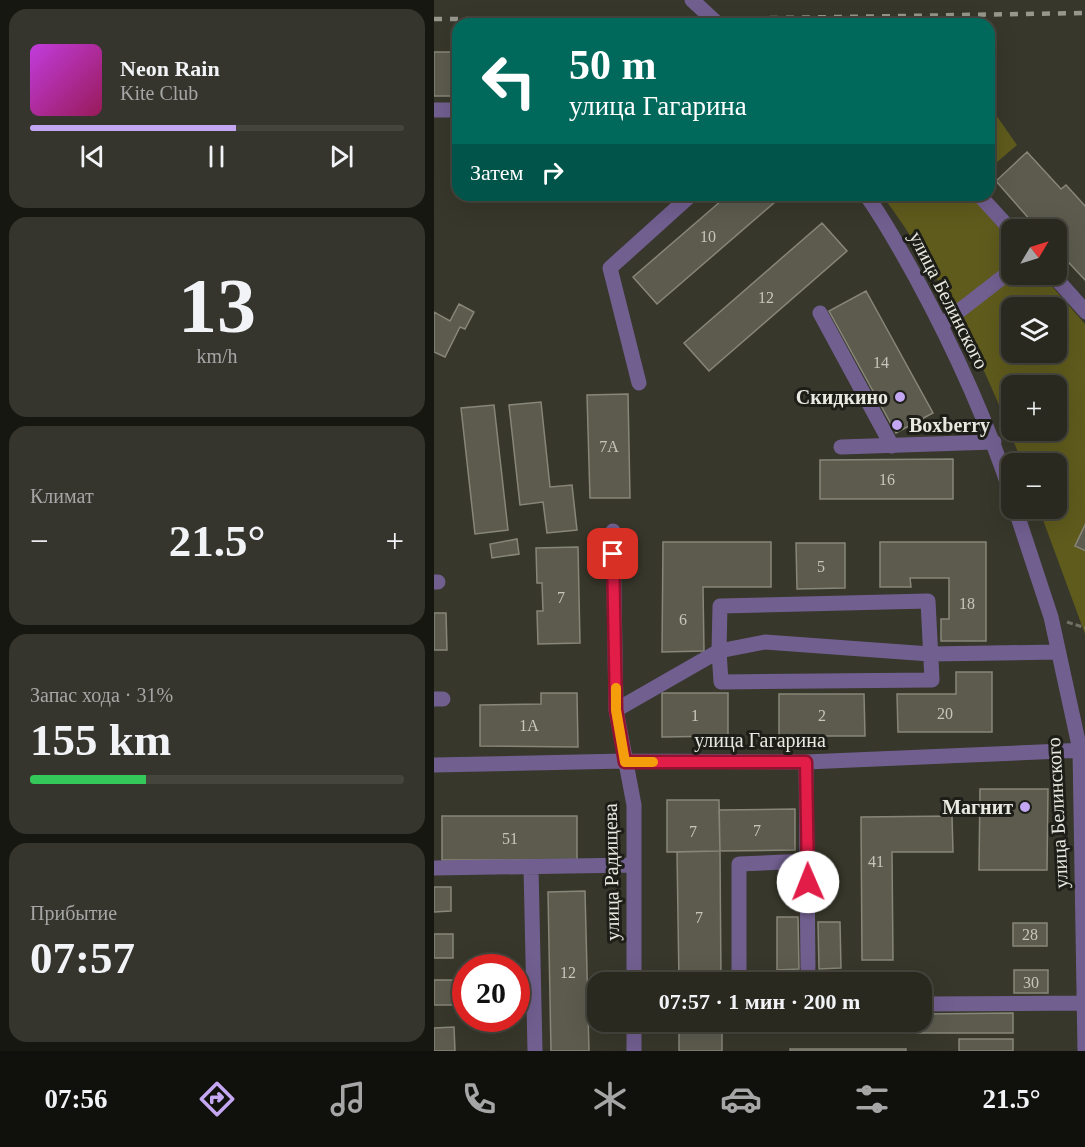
<!DOCTYPE html>
<html lang="ru">
<head>
<meta charset="utf-8">
<style>
  body { margin:0; font-family:"Times New Roman",serif; background:#35352d; color:#f1f3f6; height:100vh; display:flex; flex-direction:column; font-size:22px; white-space:nowrap }
  * { box-sizing:border-box; margin:0 }
  p { font-size:20px; color:#a5a6a5 }
  .icon { flex:none; width:33px; height:33px; fill:none; stroke:currentColor; stroke-width:2; stroke-linecap:round; stroke-linejoin:round }
  .map { position:relative; flex:1; overflow:hidden }
  .details { display:flex; flex-direction:column; gap:9px; padding:9px; background:#171712; width:434px }
  .details>* { flex:none }
  .top-card { position:absolute; left:18px; top:18px; width:543px; height:183px; border-radius:18px; box-shadow:0 6px 24px #0002,0 0 0 2px #45453e; background:#00695c; color:#fff; overflow:hidden }
  .needle { width:39px; rotate:52deg }
  .controls { position:absolute; left:567px; top:219px; display:grid; gap:12px }
  .controls a { display:grid; place-items:center; width:66px; height:66px; border-radius:12px; background:#292920; box-shadow:0 6px 24px #0002,0 0 0 2px #45453e; font-size:30px }
  .speed { position:absolute; left:18px; top:954px; display:flex; gap:12px; font-size:30px; font-weight:700; text-align:center }
  .speed>* { display:grid; place-content:center; width:78px; height:78px; border-radius:50%; background:#292920; box-shadow:0 6px 24px #0002,0 0 0 2px #45453e; line-height:1 }
  .speed .limit { border:9px solid #d22; background:#fff; color:#111 }
  .pin { position:absolute; display:grid; place-items:center; width:51px; height:51px; color:#fff; margin:-26px; border-radius:12px; box-shadow:0 3px 9px #0006 }
  .me { position:absolute; width:66px; margin:-33px; rotate:359deg; stroke-linejoin:round; filter:drop-shadow(0 0 4px #0008) }
  .turn { display:flex; align-items:center; gap:21px; height:126px; padding:0 18px; font-size:27px }
  .turn .icon { width:78px; height:78px; stroke-width:2.5 }
  .turn b { display:block; font-size:42px; line-height:51px }
  .then { display:flex; align-items:center; height:57px; padding:0 18px; background:#0003; gap:12px; font-size:22px }
  .big { font-size:45px; font-weight:700; line-height:1.1 }
  .details .tile { flex:1; display:flex; flex-direction:column; justify-content:center; gap:9px; min-width:0; padding:0 21px; border-radius:18px; background:#35352d }
  .details .dial { align-items:center; gap:0 }
  .dial b { font-size:78px; line-height:1 }
  .song { display:flex; align-items:center; gap:18px }
  .cover { width:72px; height:72px; border-radius:9px; background:linear-gradient(135deg,hsl(290 70% 55%),hsl(330 70% 35%)) }
  .played { height:6px; border-radius:3px; background:linear-gradient(90deg,#c3a7f2 55%,#45453e 55%) }
  .keys { display:flex; justify-content:space-around; direction:ltr }
  .heat { display:flex; justify-content:space-between; align-items:center; font-size:33px; direction:ltr }
  .charge { height:9px; border-radius:4px; background:linear-gradient(90deg,#34c759 31%,#45453e 0) }
  .trip { position:absolute; left:153px; top:972px; width:345px; height:60px; border-radius:18px; background:#292920; box-shadow:0 6px 24px #0002,0 0 0 2px #45453e; font-weight:700; line-height:60px; text-align:center }
  .menu { display:flex; height:96px; justify-content:space-around; align-items:center; background:#10100d; color:#a5a6a5 }
  .menu .icon { width:42px; height:42px }
  .menu .active { color:#c3a7f2 }
  .menu b { font-size:27px; color:#f1f3f6 }
  main { display:flex; flex:1; min-height:0 }
  .map>svg:first-child { display:block }
  .green { fill:#5f5b1d; fill-rule:evenodd }
  .building { fill:#5c5b4e; stroke:#878679; stroke-width:1.5 }
  .lines { fill:none; stroke-linecap:round; stroke-linejoin:round }
  .path { stroke:#717167; stroke-width:3; stroke-dasharray:6 3; stroke-linecap:butt }
  .minor { stroke:#715f90; stroke-width:15 }
  .rail { stroke:#97978d; stroke-width:4.5; stroke-dasharray:8 8; stroke-linecap:butt }
  .route-casing { stroke:#92132f; stroke-width:15 }
  .route { stroke:#e11d48; stroke-width:10 }
  .slow { stroke:#f59e0b; stroke-width:10 }
  .poi-dot { fill:#c3a7f2; stroke:#1e1e18; stroke-width:2 }
  .labels { text-anchor:middle; dominant-baseline:central; stroke-width:6; stroke-linejoin:round; paint-order:stroke }
  .number-label { font-size:16px; fill:#c6c6bd }
  .street-label { font-size:20px; fill:#e9e9e2; stroke:#1e1e18 }
  .poi-label { font-size:20px; font-weight:bold; fill:#e9e9e2; stroke:#1e1e18; text-anchor:end }
</style>
</head>
<body>
<main>
<section class="details">
<div class="tile">
<div class="song"><i class="cover"></i><div><b>Neon Rain</b><p>Kite Club</p></div></div>
<div class="played"></div>
<div class="keys"><svg class="icon" aria-label="previous" viewBox="0 0 24 24"><path d="M18 5L8 12l10 7zM5 5v14"/></svg><svg class="icon" aria-label="pause" viewBox="0 0 24 24"><path d="M8 5v14M16 5v14"/></svg><svg class="icon" aria-label="next" viewBox="0 0 24 24"><path d="M6 5l10 7-10 7zM19 5v14"/></svg></div>
</div>
<div class="tile dial"><b>13</b><p>km/h</p></div>
<div class="tile"><p>Климат</p>
<div class="heat"><a>−</a><b class="big">21.5°</b><a>+</a></div>
</div>
<div class="tile"><p>Запас хода · 31%</p><b class="big">155 km</b><div class="charge"></div></div>
<div class="tile"><p>Прибытие</p><b class="big">07:57</b></div>
</section>
<div class="map">
<svg width="652" height="1051" viewBox="0 0 652 1051">
  <rect width="100%" height="100%" fill="#37372b"/>
  <path class="green" d="M305,23H498V24H306Z
    M555,105L583,145L555,169Z
    M448,195H537L577,240L578,274L608,275L651,324V634L605,509L622,508V464L588,463C553,369 508,276 448,195ZM578,308H622V352H578ZM578,386H622V430H578Z"/>
  <path class="building" d="M0,52H24V96H0Z
    M593,152L627,189L632,185L652,207V281L622,249V230H605L562,181Z
    M294,195H349L223,304L199,277Z
    M388,223L413,251L275,371L250,343Z
    M432,291L499,413L462,433L395,311Z
    M25,304L40,312L31,329L26,327L11,357L0,352V312L16,321Z
    M194,394L196,498H156L153,395Z
    M107,402L116,487L138,485L143,530L113,533L109,502L86,505L75,405Z
    M60,405L74,530L41,534L27,408Z
    M519,459V499H386V460Z
    M652,523V551L641,546Z
    M83,539L85,554L58,558L56,544Z
    M229,542H337V587H269L270,651L228,652Z
    M446,542H552V641H507V619H515V578H476L477,587H446Z
    M362,543H411V588L363,589Z
    M144,547L146,643L104,644L103,611H109L108,583H103L102,548Z
    M0,613H12L13,650H0Z
    M522,672H558V732H464L463,694H522Z
    M107,693H143L144,747L46,746V705L107,704Z
    M228,693H294V736L228,737Z
    M345,694H430L431,736H345Z
    M546,789H614L613,870H545Z
    M233,800H285L286,851L233,852Z
    M361,809V850L286,851L285,810Z
    M8,816H143V860H8Z
    M518,816L519,852H458L459,960H428L427,817Z
    M286,851L287,982H245L243,852Z
    M0,887H17V911L0,912Z
    M151,891L155,1051H117L114,892Z
    M343,917H364L365,969L343,970Z
    M384,922H406L407,968L385,969Z
    M579,923H613V946H579Z
    M0,934H19V958H0Z
    M580,970H614V993H580Z
    M0,980H19V1005H0Z
    M579,1013V1033H434V1022H488V1014Z
    M245,1022H288V1051H245Z
    M352,1022H393V1028H352Z
    M20,1027L21,1051H0V1028Z
    M525,1039H579V1051H525Z
    M356,1049H472V1051H356Z"/>
  <g class="lines">
    <path class="path" d="M633,622L652,628"/>
    <path class="minor" d="M258,0L284,24
      M0,110H24
      M432,195C451,221 466,249 482,278C520,348 553,420 578,497
      M546,196L578,231
      M618,274L652,312
      M386,313L458,446
      M507,325L578,270
      M205,383L176,268L257,195
      M407,447L560,442
      M581,508L617,617L646,750L651,1051
      M179,531L182,710L200,805V982
      M0,582H4
      M0,699H9
      M182,710L285,651L286,606L494,601L498,680L287,682L285,651L331,642L496,654L624,652
      M372,762L374,968
      M0,765L191,761L372,762L652,750
      M97,867L101,1051
      M0,868L199,865
      M305,982V864L374,861
      M488,1004L650,1003
      M200,1022V1051
      M305,1026V1022"/>
    <path class="rail" d="M0,19H278L652,13"/>
  </g>
  <g class="lines">
    <g class="route-casing">
      <path id="route" d="M179,554L182,710L191,762H372L374,882"/>
    </g>
    <use href="#route" class="route"/>
    <path class="slow" d="M182,688V710L191,762H219"/>
  </g>
  <g class="poi-dot">
    <circle cx="466" cy="397" r="6"/>
    <circle cx="463" cy="425" r="6"/>
    <circle cx="591" cy="807" r="6"/>
  </g>
  <g class="labels">
    <g class="number-label">
      <text x="274" y="236">10</text>
      <text x="332" y="297">12</text>
      <text x="447" y="362">14</text>
      <text x="175" y="446">7А</text>
      <text x="453" y="479">16</text>
      <text x="387" y="566">5</text>
      <text x="127" y="597">7</text>
      <text x="533" y="603">18</text>
      <text x="249" y="619">6</text>
      <text x="511" y="713">20</text>
      <text x="261" y="715">1</text>
      <text x="388" y="715">2</text>
      <text x="95" y="725">1А</text>
      <text x="323" y="830">7</text>
      <text x="259" y="831">7</text>
      <text x="76" y="838">51</text>
      <text x="442" y="861">41</text>
      <text x="265" y="917">7</text>
      <text x="596" y="934">28</text>
      <text x="134" y="972">12</text>
      <text x="597" y="982">30</text>
    </g>
    <g class="street-label">
      <text transform="translate(515 300) rotate(63)">улица Белинского</text>
      <text x="326" y="740">улица Гагарина</text>
      <text transform="translate(623 813) rotate(-93)">улица Белинского</text>
      <text transform="translate(177 872) rotate(-91)">улица Радищева</text>
    </g>
    <g class="poi-label">
      <text x="454" y="397">Скидкино</text>
      <text x="475" y="425" text-anchor="start">Boxberry</text>
      <text x="579" y="807">Магнит</text>
    </g>
  </g>
</svg>
<div class="controls">
<a><svg class="needle" viewBox="-14 -14 28 28"><path d="M0-13l5 13h-10z" fill="#e53935"/><path d="M0 13l5-13h-10z" fill="#a5a6a5"/></svg></a>
<a><svg class="icon" aria-label="layers" viewBox="0 0 24 24"><path d="M12 4l9 5-9 5-9-5zM3 14l9 5 9-5"/></svg></a>
<a>+</a>
<a>−</a>
</div>
<div class="speed"><div class="limit">20</div></div>
<div class="pin" style="left:179px;top:554px;background:#d93025"><svg class="icon" aria-label="arrive" viewBox="0 0 24 24"><path d="M6 21V4h12l-3 4 3 4H6"/></svg></div>
<svg class="me" style="left:374px;top:882px" viewBox="-20 -20 40 40"><circle r="19" fill="#fff"/><path d="M0-13L10 11 0 6-10 11z" fill="#e11d48"/></svg>
<div class="trip">07:57 · 1 мин · 200 m</div>
<div class="top-card">
<div class="turn"><svg class="icon" aria-label="left" viewBox="0 0 24 24"><path d="M17 20v-9H6M10 6l-5 5 5 5"/></svg><div><b>50 m</b>улица Гагарина</div></div>
<div class="then">Затем<svg class="icon" aria-label="right" viewBox="0 0 24 24"><path d="M7 20v-9h11M14 6l5 5-5 5"/></svg></div>
</div>
</div>
</main>
<nav class="menu">
<b>07:56</b>
<svg class="icon active" aria-label="directions" viewBox="0 0 24 24"><path d="M12 3l9 9-9 9-9-9zM9 14v-3h6M13 9l2 2-2 2"/></svg>
<svg class="icon" aria-label="music" viewBox="0 0 24 24"><path d="M9 18V5l10-2v13"/><circle cx="6" cy="18" r="3"/><circle cx="16" cy="16" r="3"/></svg>
<svg class="icon" aria-label="phone" viewBox="0 0 24 24"><path d="M5 4h4l2 5-3 2q2 4 5 5l2-3 5 2v4C11 20 4 13 5 4z"/></svg>
<svg class="icon" aria-label="climate" viewBox="0 0 24 24"><path d="M12 3v18M4 7l16 10M4 17L20 7"/></svg>
<svg class="icon" aria-label="car" viewBox="0 0 24 24"><path d="M5 17H2v-5l4-1 3-4h7l3 4 3 1v5h-3M9 17h6M6 11h13"/><circle cx="7" cy="17" r="2"/><circle cx="17" cy="17" r="2"/></svg>
<svg class="icon" aria-label="filters" viewBox="0 0 24 24"><path d="M4 7h16M4 17h16"/><circle cx="9" cy="7" r="2"/><circle cx="15" cy="17" r="2"/></svg>
<b>21.5°</b>
</nav>
</body>
</html>
